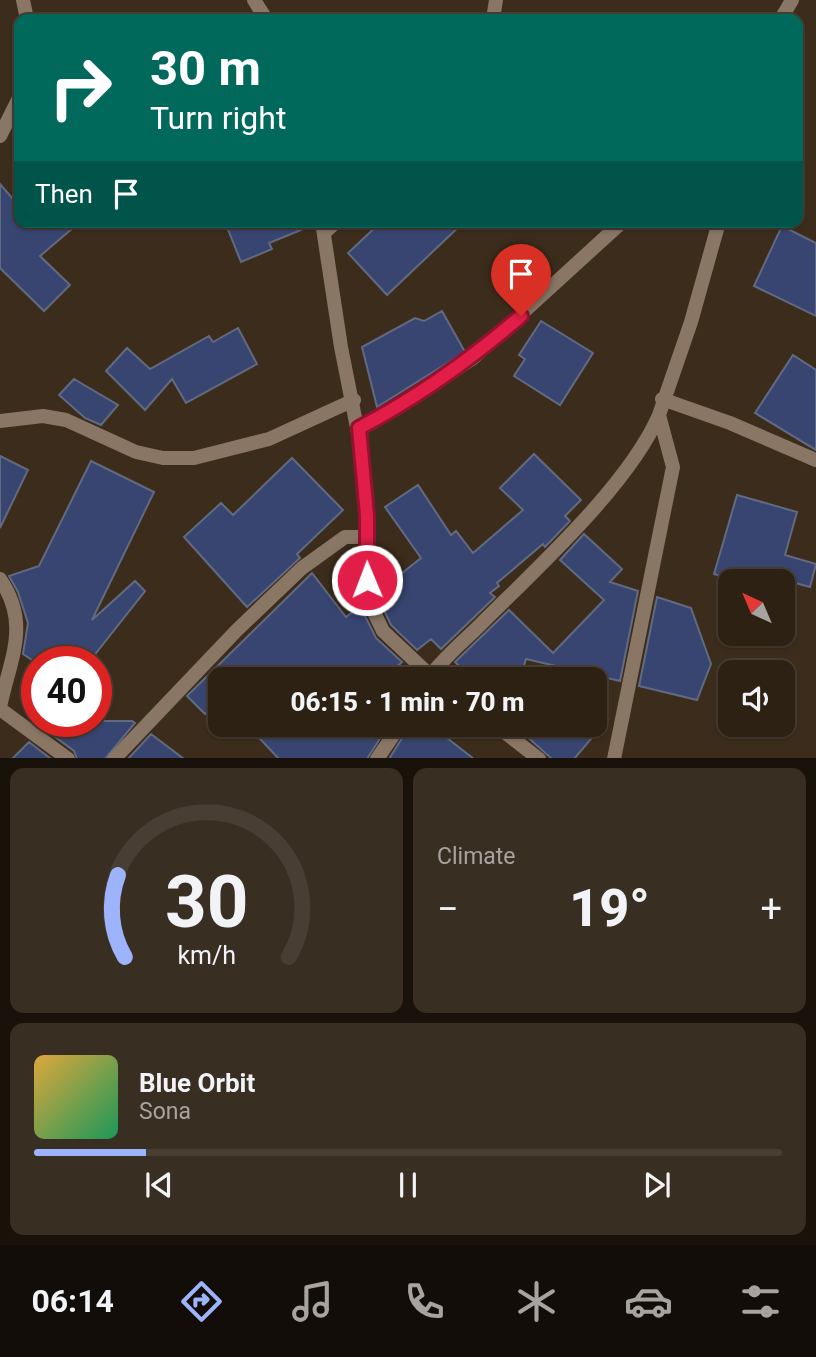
<!DOCTYPE html>
<html lang="en">
<head>
<meta charset="utf-8">
<style>
  body { margin:0; font-family:Roboto,sans-serif; background:#392e22; color:#f1f3f6; height:100vh; display:flex; flex-direction:column; font-size:26px; white-space:nowrap }
  * { box-sizing:border-box; margin:0 }
  p { font-size:23px; color:#a7a3a0 }
  .icon { flex:none; width:38px; height:38px; fill:none; stroke:currentColor; stroke-width:2; stroke-linecap:round; stroke-linejoin:round }
  .map { position:relative; height:758px; overflow:hidden }
  .side { display:flex; flex-direction:column; gap:10px; padding:10px; background:#19120b; flex:1 }
  .side>* { flex:none }
  .top-card { position:absolute; left:14px; top:14px; width:789px; height:214px; border-radius:14px; box-shadow:0 2px 5px #0004,0 0 0 2px #483e34; background:#00695c; color:#fff; overflow:hidden }
  .needle { width:46px; rotate:316deg }
  .tools { position:absolute; left:718px; top:569px; display:grid; gap:14px }
  .tools a { display:grid; place-items:center; width:77px; height:77px; border-radius:14px; background:#2d2114; box-shadow:0 2px 5px #0004,0 0 0 2px #483e34; font-size:35px }
  .speed { position:absolute; left:21px; top:646px; display:flex; gap:14px; font-size:35px; font-weight:700; text-align:center }
  .speed>* { display:grid; place-content:center; width:91px; height:91px; border-radius:50%; background:#2d2114; box-shadow:0 2px 5px #0004,0 0 0 2px #483e34; line-height:1 }
  .speed .limit { border:10px solid #d22; background:#fff; color:#111 }
  .pin { position:absolute; display:grid; place-items:center; width:60px; height:60px; color:#fff; margin:-72px -30px; border-radius:50% 50% 50% 0; rotate:-45deg; box-shadow:0 0 7px #0007 }
  .pin .icon { rotate:45deg }
  .me { position:absolute; width:77px; margin:-38px; rotate:359deg; stroke-linejoin:round; filter:drop-shadow(0 0 5px #0008) }
  .turn { display:flex; align-items:center; gap:24px; height:147px; padding:0 21px; font-size:32px }
  .turn .icon { width:91px; height:91px; stroke-width:2.5 }
  .turn b { display:block; font-size:49px; line-height:60px }
  .then { display:flex; align-items:center; height:66px; padding:0 21px; background:#0003; gap:14px; font-size:26px }
  .big { font-size:52px; font-weight:800; line-height:1.1 }
  .side .card { flex:1; display:flex; flex-direction:column; justify-content:center; gap:10px; min-width:0; padding:0 24px; border-radius:14px; background:#392e22 }
  .side .dial { align-items:center; gap:0 }
  .dial svg { height:182px; overflow:visible; fill:none; stroke:#483e34; stroke-width:7; stroke-linecap:round; text-anchor:middle }
  .dial text { fill:#f1f3f6; stroke:none }
  .song { display:flex; align-items:center; gap:21px }
  .cover { width:84px; height:84px; border-radius:10px; background:linear-gradient(135deg,hsl(40 70% 55%),hsl(150 70% 35%)) }
  .played { height:7px; border-radius:4px; background:linear-gradient(90deg,#9db4fd 15%,#483e34 15%) }
  .keys { display:flex; justify-content:space-around; direction:ltr }
  .heat { display:flex; justify-content:space-between; align-items:center; font-size:38px; direction:ltr }
  .side .tiles { flex:1; display:grid; gap:10px; grid-template-columns:1fr 1fr }
  .card:last-child { grid-column:span 2 }
  .trip { position:absolute; left:208px; top:667px; width:399px; height:70px; border-radius:14px; background:#2d2114; box-shadow:0 2px 5px #0004,0 0 0 2px #483e34; font-weight:800; line-height:70px; text-align:center }
  .tabs { display:flex; height:112px; justify-content:space-around; align-items:center; background:#120d08; color:#a7a3a0 }
  .tabs .icon { width:49px; height:49px }
  .tabs .active { color:#9db4fd }
  .tabs b { font-size:32px; color:#f1f3f6 }
  .map>svg:first-child { display:block }
  .building { fill:#384571; stroke:#626a81; stroke-width:2 }
  .lines { fill:none; stroke-linecap:round; stroke-linejoin:round }
  .minor { stroke:#897665; stroke-width:14 }
  .tertiary { stroke:#897665; stroke-width:14 }
  .route-casing { stroke:#92132f; stroke-width:18 }
  .route { stroke:#e11d48; stroke-width:12 }
</style>
</head>
<body>
<div class="map">
<svg width="816" height="759" viewBox="0 0 816 759">
  <rect width="100%" height="100%" fill="#3c2c1b"/>
  <path class="building" d="M0,184L19,206V222H80L40,256L70,285L44,311L0,268Z
    M225,222H313V225L269,243L272,249L241,262Z
    M381,222H464L387,295L348,253Z
    M782,226L816,243V316L754,286Z
    M534,256L550,272L531,292L514,276Z
    M442,311L465,352L377,407L362,347L415,318L424,321Z
    M541,321L593,353L560,405L514,376L525,359L519,355Z
    M238,328L257,364L186,403L172,379L145,410L106,371L127,348L150,369L209,336L213,342Z
    M793,355L816,370V450L755,413Z
    M74,379L118,405L101,425L85,418L59,395Z
    M534,454L581,500L565,516L570,521L545,547L543,544L497,583L499,586L490,593L495,597L441,649L431,639L417,650L391,625L379,600L378,592L421,558L385,507L418,485L451,535L456,531L473,553L523,510L500,488Z
    M0,456L28,470L0,528Z
    M292,458L343,510L297,554L300,558L247,607L184,537L221,503L233,515Z
    M91,461L154,492L92,620L135,581L145,591L89,662H35L23,654L28,623L18,592L9,576L39,566Z
    M737,495L797,512L785,555L816,564L810,587L788,581H739L714,574Z
    M584,534L622,569L610,582L638,591L620,681L526,659L520,679H473L455,662L509,610L553,653L604,600L560,560Z
    M312,573L346,617L360,606L376,638L402,662L384,679H220V699L205,714L187,696Z
    M657,597L691,608L711,664L697,700L639,686Z
    M595,714L608,719L574,759H552L513,724H595Z
    M50,721H132L135,723L105,759H77L74,751L43,728Z
    M246,724H389L367,759H279Z
    M411,724H429L474,759H389Z
    M151,734L184,759H128Z
    M29,742L51,759H12Z"/>
  <g class="lines">
    <path class="minor" d="M23,0L27,19
      M493,19L496,0
      M781,19L792,0
      M0,136L19,98
      M325,232L336,222
      M662,399L730,423L816,460
      M0,421L43,416L66,420L136,452L163,458H194L269,439L354,400
      M359,428L402,405L472,359L622,222
      M0,579C31,624 10,659 0,707
      M428,679C442,659 463,642 480,625C535,570 629,485 659,415
      M0,709L68,759
      M114,759L237,630L302,568L345,537H367
      M377,759L401,724
      M614,759L673,467L659,415L691,322L719,222"/>
    <path class="tertiary" d="M254,0L266,19
      M322,222L341,347L363,458L369,602L383,631L434,679
      M494,724L539,759"/>
  </g>
  <g class="lines">
    <g class="route-casing">
      <path id="route" d="M367,580V515L359,428C418,397 470,360 521,316"/>
    </g>
    <use href="#route" class="route"/>
  </g>
</svg>
<div class="tools">
<a><svg class="needle" viewBox="-14 -14 28 28"><path d="M0-13l5 13h-10z" fill="#e53935"/><path d="M0 13l5-13h-10z" fill="#a7a3a0"/></svg></a>
<a><svg class="icon" aria-label="sound" viewBox="0 0 24 24"><path d="M4 9h4l5-4v14l-5-4H4zM17 9q2 3 0 6"/></svg></a>
</div>
<div class="speed"><div class="limit">40</div></div>
<div class="pin" style="left:521px;top:316px;background:#d93025"><svg class="icon" aria-label="arrive" viewBox="0 0 24 24"><path d="M6 21V4h12l-3 4 3 4H6"/></svg></div>
<svg class="me" style="left:367px;top:580px" viewBox="-20 -20 40 40"><circle r="17" fill="#e11d48" stroke="#fff" stroke-width="3"/><path d="M0-11L8 9 0 5-8 9z" fill="#fff"/></svg>
<div class="trip">06:15 · 1 min · 70 m</div>
<div class="top-card">
<div class="turn"><svg class="icon" aria-label="right" viewBox="0 0 24 24"><path d="M7 20v-9h11M14 6l5 5-5 5"/></svg><div><b>30 m</b>Turn right</div></div>
<div class="then">Then<svg class="icon" aria-label="arrive" viewBox="0 0 24 24"><path d="M6 21V4h12l-3 4 3 4H6"/></svg></div>
</div>
</div>
<section class="side">
<div class="tiles">
<div class="card dial"><svg viewBox="0 0 100 80">
<path d="M14 69A42 42 0 1 1 86 69"/>
<path d="M14 69A42 42 0 0 1 11 33" stroke="#9db4fd"/>
<text x="50" y="56" font-size="32" font-weight="700">30</text>
<text x="50" y="72" font-size="11">km/h</text>
</svg></div>
<div class="card"><p>Climate</p>
<div class="heat"><a>−</a><b class="big">19°</b><a>+</a></div>
</div>
<div class="card">
<div class="song"><i class="cover"></i><div><b>Blue Orbit</b><p>Sona</p></div></div>
<div class="played"></div>
<div class="keys"><svg class="icon" aria-label="previous" viewBox="0 0 24 24"><path d="M18 5L8 12l10 7zM5 5v14"/></svg><svg class="icon" aria-label="pause" viewBox="0 0 24 24"><path d="M8 5v14M16 5v14"/></svg><svg class="icon" aria-label="next" viewBox="0 0 24 24"><path d="M6 5l10 7-10 7zM19 5v14"/></svg></div>
</div>
</div>
</section>
<nav class="tabs">
<b>06:14</b>
<svg class="icon active" aria-label="directions" viewBox="0 0 24 24"><path d="M12 3l9 9-9 9-9-9zM9 14v-3h6M13 9l2 2-2 2"/></svg>
<svg class="icon" aria-label="music" viewBox="0 0 24 24"><path d="M9 18V5l10-2v13"/><circle cx="6" cy="18" r="3"/><circle cx="16" cy="16" r="3"/></svg>
<svg class="icon" aria-label="phone" viewBox="0 0 24 24"><path d="M5 4h4l2 5-3 2q2 4 5 5l2-3 5 2v4C11 20 4 13 5 4z"/></svg>
<svg class="icon" aria-label="climate" viewBox="0 0 24 24"><path d="M12 3v18M4 7l16 10M4 17L20 7"/></svg>
<svg class="icon" aria-label="car" viewBox="0 0 24 24"><path d="M5 17H2v-5l4-1 3-4h7l3 4 3 1v5h-3M9 17h6M6 11h13"/><circle cx="7" cy="17" r="2"/><circle cx="17" cy="17" r="2"/></svg>
<svg class="icon" aria-label="filters" viewBox="0 0 24 24"><path d="M4 7h16M4 17h16"/><circle cx="9" cy="7" r="2"/><circle cx="15" cy="17" r="2"/></svg>
</nav>
</body>
</html>
